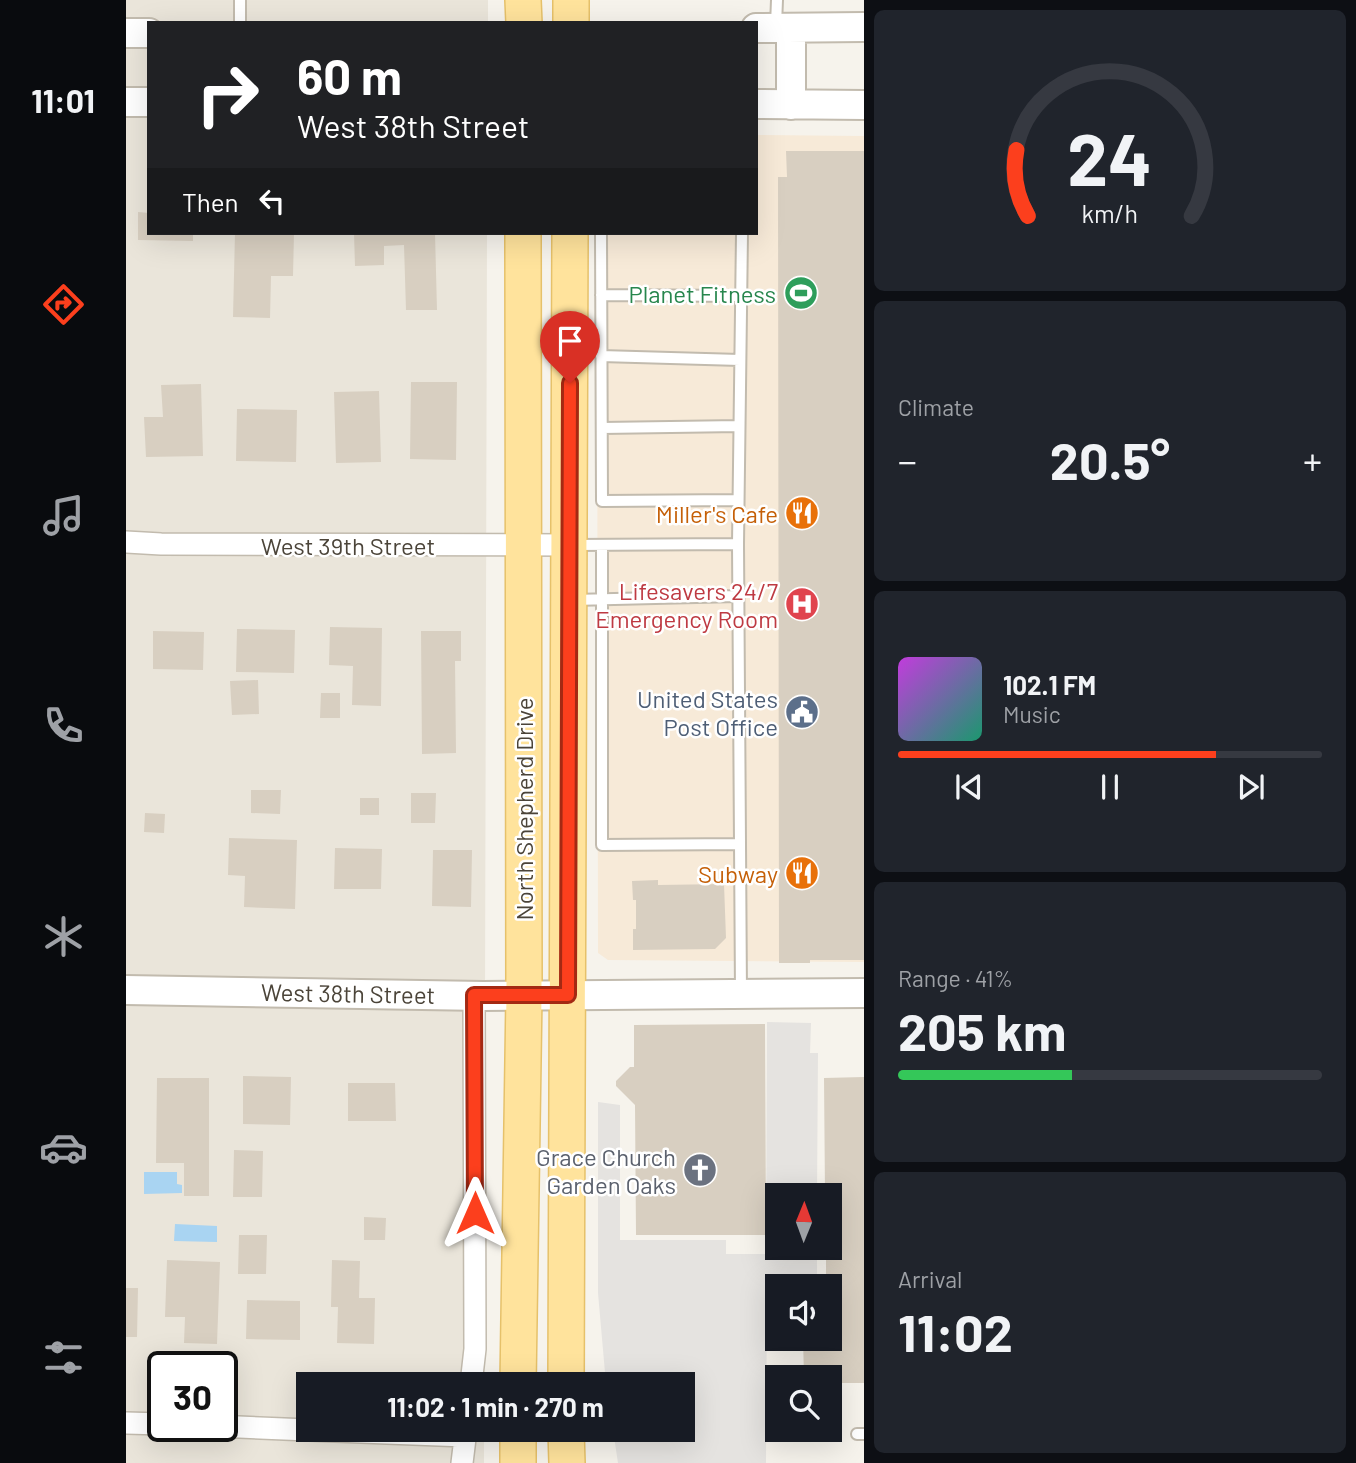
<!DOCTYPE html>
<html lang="en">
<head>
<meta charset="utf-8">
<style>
  body { margin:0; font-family:Barlow,sans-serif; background:#20242c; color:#f1f3f6; height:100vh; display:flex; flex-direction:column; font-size:26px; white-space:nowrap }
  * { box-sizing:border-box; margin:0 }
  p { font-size:23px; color:#9ea1a6 }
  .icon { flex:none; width:38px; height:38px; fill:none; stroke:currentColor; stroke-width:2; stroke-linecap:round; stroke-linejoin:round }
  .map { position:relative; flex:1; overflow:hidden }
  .panel { display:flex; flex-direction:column; gap:10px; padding:10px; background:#0d0f14; width:492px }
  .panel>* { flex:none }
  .banner { position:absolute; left:21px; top:21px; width:611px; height:214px; border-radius:0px; box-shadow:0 7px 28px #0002; background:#202124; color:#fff; overflow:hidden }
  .needle { width:46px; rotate:1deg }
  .buttons { position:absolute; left:639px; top:1183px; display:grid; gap:14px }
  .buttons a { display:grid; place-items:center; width:77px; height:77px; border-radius:0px; background:#171b24; box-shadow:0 7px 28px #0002; font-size:35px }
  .speed { position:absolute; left:21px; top:1351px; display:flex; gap:14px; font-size:35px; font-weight:700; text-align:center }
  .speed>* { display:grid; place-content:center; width:91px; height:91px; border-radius:50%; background:#171b24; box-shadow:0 7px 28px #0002; line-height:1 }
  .speed .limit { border:4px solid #111; border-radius:10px; background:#fff; color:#111 }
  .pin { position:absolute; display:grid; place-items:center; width:60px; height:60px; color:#fff; margin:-72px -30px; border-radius:50% 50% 50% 0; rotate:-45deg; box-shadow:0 0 7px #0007 }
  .pin .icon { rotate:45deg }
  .me { position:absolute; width:77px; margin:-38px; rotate:0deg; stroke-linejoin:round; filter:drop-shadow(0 0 5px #0008) }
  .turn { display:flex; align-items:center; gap:24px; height:147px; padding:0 35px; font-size:32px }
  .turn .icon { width:91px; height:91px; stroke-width:2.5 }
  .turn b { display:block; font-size:49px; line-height:60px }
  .then { display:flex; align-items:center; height:66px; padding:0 35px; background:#0003; gap:14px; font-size:26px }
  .big { font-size:52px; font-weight:700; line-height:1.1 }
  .panel .widget { flex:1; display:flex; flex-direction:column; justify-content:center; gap:10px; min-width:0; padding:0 24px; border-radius:10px; background:#20242c }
  .panel .dial { align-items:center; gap:0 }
  .dial svg { height:182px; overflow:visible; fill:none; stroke:#363941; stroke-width:7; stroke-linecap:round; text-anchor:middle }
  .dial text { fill:#f1f3f6; stroke:none }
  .song { display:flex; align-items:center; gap:21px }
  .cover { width:84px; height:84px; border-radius:10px; background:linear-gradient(135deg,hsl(290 70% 55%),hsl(160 70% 35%)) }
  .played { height:7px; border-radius:4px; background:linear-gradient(90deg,#fc3f1d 75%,#363941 75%) }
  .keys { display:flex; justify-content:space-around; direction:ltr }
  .heat { display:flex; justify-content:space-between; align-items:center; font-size:38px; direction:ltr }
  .charge { height:10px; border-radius:5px; background:linear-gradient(90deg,#34c759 41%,#363941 0) }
  .trip { position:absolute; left:170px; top:1372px; width:399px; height:70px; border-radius:0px; background:#171b24; box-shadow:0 7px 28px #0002; font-weight:700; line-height:70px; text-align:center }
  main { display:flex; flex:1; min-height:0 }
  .tab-bar { display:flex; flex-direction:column; width:126px; justify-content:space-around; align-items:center; background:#090b0e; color:#9ea1a6 }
  .tab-bar .icon { width:49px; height:49px }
  .tab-bar .current { color:#fc3f1d }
  .tab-bar b { font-size:32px; color:#f1f3f6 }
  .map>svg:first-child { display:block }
  .residential { fill:#eae5da; fill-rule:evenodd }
  .commercial { fill:#f7ead8 }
  .parking { fill:#e5e3e0 }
  .water { fill:#a9d4f2 }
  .building { fill:#d8cfc1 }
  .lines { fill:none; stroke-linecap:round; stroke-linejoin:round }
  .service-casing { stroke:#c2bbae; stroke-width:14 }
  .minor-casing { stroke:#c2bbae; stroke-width:24 }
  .tertiary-casing { stroke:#c2bbae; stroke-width:32 }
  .primary-casing { stroke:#e6c16a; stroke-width:38 }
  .service { stroke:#fff; stroke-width:10 }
  .minor { stroke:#fff; stroke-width:21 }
  .tertiary { stroke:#fff; stroke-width:28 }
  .primary { stroke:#ffe39c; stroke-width:35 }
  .route-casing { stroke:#a42913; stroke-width:18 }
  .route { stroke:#fc3f1d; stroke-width:12 }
  .labels { text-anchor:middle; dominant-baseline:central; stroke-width:5; stroke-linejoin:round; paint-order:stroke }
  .leisure-label { font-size:24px; fill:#27864d; stroke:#fff; text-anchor:end }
  .food-label { font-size:24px; fill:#c56008; stroke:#fff; text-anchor:end }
  .street-label { font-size:24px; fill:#4b4439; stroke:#fff }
  .health-label { font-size:24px; fill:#be3a42; stroke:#fff; text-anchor:end }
  .service-label { font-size:24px; fill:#4e5e75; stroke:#fff; text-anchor:end }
  .worship-label { font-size:24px; fill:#5b616d; stroke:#fff; text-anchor:end }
</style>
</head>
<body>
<main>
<nav class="tab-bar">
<b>11:01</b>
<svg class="icon current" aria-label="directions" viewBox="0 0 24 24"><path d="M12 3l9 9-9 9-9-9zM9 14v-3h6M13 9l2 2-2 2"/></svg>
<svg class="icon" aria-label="music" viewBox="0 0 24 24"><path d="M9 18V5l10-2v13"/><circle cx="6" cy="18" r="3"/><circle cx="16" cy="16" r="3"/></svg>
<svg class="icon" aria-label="phone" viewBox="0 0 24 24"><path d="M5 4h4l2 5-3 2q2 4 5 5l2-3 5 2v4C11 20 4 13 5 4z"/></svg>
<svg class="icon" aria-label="climate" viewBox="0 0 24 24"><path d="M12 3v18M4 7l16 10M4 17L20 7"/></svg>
<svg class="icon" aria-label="car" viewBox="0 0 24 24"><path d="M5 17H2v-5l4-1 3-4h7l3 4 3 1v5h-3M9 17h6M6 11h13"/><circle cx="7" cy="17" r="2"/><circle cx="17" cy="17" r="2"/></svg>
<svg class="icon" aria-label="filters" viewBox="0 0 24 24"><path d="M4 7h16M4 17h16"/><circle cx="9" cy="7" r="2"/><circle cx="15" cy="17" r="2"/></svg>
</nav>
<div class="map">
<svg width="739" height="1463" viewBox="0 0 739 1463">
  <rect width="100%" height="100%" fill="#f6f3ec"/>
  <path class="residential" d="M0,0H362V23H23V233H361L358,1384H182V1430H358V1463H0ZM37,1367H96V1426H37Z"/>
  <path class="commercial" d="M630,135L738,136V962L482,960L472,953L471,233H630Z"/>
  <path class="parking" d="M641,1022L685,1023L684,1053H692L691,1195H651V1248H691V1281H641L640,1463H492L487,1430H556V1384H480L472,1293V1102L494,1105V1240H600V1254H640Z"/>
  <path class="water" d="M18,1172H51V1184L56,1185V1193L18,1194Z
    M49,1224L91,1226V1242L48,1241Z"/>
  <path class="building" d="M660,151H739V960H684V963H653L652,177H661Z
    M12,212L23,213V233H67V241L12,240Z
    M109,233H168L167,276H145L144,318L107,317Z
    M228,233H309L311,310H280L278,245L258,246V265L229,266Z
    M285,382H331L330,460L284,459Z
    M75,384L77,456L20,457L18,417H37L35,385Z
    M253,391L255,462L210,463L208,392Z
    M111,409L171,410L170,462L110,461Z
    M204,627L256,628L255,706L226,705L227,666L203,665Z
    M111,629L169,630L168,673L110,672Z
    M27,631L78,632L77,670L27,669Z
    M295,631H335V661H329L330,753L296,754Z
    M132,680L133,714L106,715L104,681Z
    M195,693H214V718H194Z
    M125,790H155L154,814L125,813Z
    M285,793H310L309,823H285Z
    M234,798H253V815H234Z
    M19,813L39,814L38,833L18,832Z
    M103,838L171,840L169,909L118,907L119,876L102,875Z
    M209,848L256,849L255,889H208Z
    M307,850H346L345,907L306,906Z
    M532,880V885L598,884L600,938L589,949L507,950V929H510V900H507L506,881Z
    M639,1024L640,1235H510L509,1105L490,1086V1081L504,1067H508V1025Z
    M117,1076L165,1077L164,1125L117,1124Z
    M739,1077V1383H704V1377H678L677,1339H704V1286H700V1248H704V1195H699L698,1078Z
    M31,1078H83V1196H58V1163H30Z
    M222,1083H269L270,1121H222Z
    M108,1150L137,1151L136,1197H107Z
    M238,1217L260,1218L259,1240H238Z
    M113,1235H141L140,1274H112Z
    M41,1260L94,1262L91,1344L58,1343L59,1317H39Z
    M206,1260L234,1261L233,1298H249L248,1344L211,1343L212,1307H205Z
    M0,1288H12L11,1337H0Z
    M121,1300L174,1301V1340L120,1339Z"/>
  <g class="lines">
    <g class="service-casing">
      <path id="service" d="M114,0V23
        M650,25L651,0
        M475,233L476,501L612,500
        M475,295L615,296
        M475,356L614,360
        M476,428L613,426
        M612,544L616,233
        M447,545L612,544L615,993
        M476,545V845L614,844
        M447,600L612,596
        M731,1434H739"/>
    </g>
    <g class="minor-casing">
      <path id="minor" d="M0,542L35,544L444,545
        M345,1384L349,1349L348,995
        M0,1423L37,1424
        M90,1426L182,1430
        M183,1430L339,1436
        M336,1463L340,1430"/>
    </g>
    <g class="tertiary-casing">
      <path id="tertiary" d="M630,28L739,27
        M665,28V105
        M0,33H23
        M0,102H23
        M630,104L739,105
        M0,990L357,996L739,993"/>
    </g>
    <g class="primary-casing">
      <path id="primary" d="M397,0L398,23
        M445,0V23
        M392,1384L398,995L397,233
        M440,1384L444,233
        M440,1430L441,1463
        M392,1463V1430"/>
    </g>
    <use href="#service" class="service"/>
    <use href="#minor" class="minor"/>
    <use href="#tertiary" class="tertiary"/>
    <use href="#primary" class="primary"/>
  </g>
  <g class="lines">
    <g class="route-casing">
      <path id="route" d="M349,1213L348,995H442L444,383"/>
    </g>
    <use href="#route" class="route"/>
  </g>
  <defs>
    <g id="stadium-disc" transform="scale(1.75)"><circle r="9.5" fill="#2e9e5b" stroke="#fff"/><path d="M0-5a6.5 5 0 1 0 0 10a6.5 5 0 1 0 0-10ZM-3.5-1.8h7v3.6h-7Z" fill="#fff"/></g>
    <g id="restaurant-disc" transform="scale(1.75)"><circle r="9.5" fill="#e8710a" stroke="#fff"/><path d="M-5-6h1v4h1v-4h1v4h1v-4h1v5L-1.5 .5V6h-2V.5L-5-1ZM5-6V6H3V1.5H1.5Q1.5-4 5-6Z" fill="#fff"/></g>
    <g id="hospital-disc" transform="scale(1.75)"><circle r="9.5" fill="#e0444e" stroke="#fff"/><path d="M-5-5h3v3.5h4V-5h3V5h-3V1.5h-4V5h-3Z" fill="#fff"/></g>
    <g id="civic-disc" transform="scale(1.75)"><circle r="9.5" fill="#5c6f8a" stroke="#fff"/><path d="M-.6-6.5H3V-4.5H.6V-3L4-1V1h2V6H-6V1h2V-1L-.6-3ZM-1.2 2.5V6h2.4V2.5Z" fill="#fff"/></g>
    <g id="church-disc" transform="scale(1.75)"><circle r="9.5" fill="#6b7280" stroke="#fff"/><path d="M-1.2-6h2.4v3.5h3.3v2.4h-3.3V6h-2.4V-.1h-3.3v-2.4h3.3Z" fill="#fff"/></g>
  </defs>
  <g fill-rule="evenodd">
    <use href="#stadium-disc" x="675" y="293"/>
    <use href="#restaurant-disc" x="676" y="513"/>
    <use href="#hospital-disc" x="676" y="604"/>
    <use href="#civic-disc" x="676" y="712"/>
    <use href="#restaurant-disc" x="676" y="873"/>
    <use href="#church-disc" x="574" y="1170"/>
  </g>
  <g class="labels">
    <g class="leisure-label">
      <text x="650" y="293">Planet Fitness</text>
    </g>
    <g class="food-label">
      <text x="652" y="513">Miller's Cafe</text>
      <text x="652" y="873">Subway</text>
    </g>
    <g class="street-label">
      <text x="222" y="545">West 39th Street</text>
      <text transform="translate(397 809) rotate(-90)">North Shepherd Drive</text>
      <text transform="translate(222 993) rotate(1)">West 38th Street</text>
    </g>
    <g class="health-label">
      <text x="652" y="590">Lifesavers 24/7<tspan x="652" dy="28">Emergency Room</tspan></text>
    </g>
    <g class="service-label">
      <text x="652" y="698">United States<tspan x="652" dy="28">Post Office</tspan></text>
    </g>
    <g class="worship-label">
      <text x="550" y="1156">Grace Church<tspan x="550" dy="28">Garden Oaks</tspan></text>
    </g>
  </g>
</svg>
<div class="buttons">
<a><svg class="needle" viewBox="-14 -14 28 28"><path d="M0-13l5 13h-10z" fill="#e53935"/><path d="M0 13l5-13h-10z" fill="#9ea1a6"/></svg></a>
<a><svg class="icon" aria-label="sound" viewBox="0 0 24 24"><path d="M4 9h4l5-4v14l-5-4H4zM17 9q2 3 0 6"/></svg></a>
<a><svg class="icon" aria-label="search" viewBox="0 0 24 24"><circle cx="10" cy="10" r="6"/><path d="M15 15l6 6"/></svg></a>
</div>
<div class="speed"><div class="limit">30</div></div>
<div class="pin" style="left:444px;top:383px;background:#d93025"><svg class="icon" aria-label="arrive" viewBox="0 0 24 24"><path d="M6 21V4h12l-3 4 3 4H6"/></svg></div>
<svg class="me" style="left:349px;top:1213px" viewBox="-20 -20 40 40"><path d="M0-17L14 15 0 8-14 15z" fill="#fc3f1d" stroke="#fff" stroke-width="4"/></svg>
<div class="trip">11:02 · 1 min · 270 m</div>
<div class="banner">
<div class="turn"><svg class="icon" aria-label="right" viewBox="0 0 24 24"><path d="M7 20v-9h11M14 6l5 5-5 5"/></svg><div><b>60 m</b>West 38th Street</div></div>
<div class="then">Then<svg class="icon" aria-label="left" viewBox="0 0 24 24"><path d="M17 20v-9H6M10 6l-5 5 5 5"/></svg></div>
</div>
</div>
<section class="panel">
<div class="widget dial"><svg viewBox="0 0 100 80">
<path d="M14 69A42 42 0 1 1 86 69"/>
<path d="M14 69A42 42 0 0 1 9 40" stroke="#fc3f1d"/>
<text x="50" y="56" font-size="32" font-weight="700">24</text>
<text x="50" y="72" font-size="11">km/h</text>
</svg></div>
<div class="widget"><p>Climate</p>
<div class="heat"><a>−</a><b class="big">20.5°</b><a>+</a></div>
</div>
<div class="widget">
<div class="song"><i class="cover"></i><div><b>102.1 FM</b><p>Music</p></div></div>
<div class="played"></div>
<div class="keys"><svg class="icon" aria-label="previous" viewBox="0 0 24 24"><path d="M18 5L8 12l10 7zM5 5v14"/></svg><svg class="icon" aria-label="pause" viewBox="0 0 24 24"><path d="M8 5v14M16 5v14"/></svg><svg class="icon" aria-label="next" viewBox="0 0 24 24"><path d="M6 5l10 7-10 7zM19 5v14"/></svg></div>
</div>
<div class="widget"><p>Range · 41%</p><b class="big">205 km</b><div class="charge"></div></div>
<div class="widget"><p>Arrival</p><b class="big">11:02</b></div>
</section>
</main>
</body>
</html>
